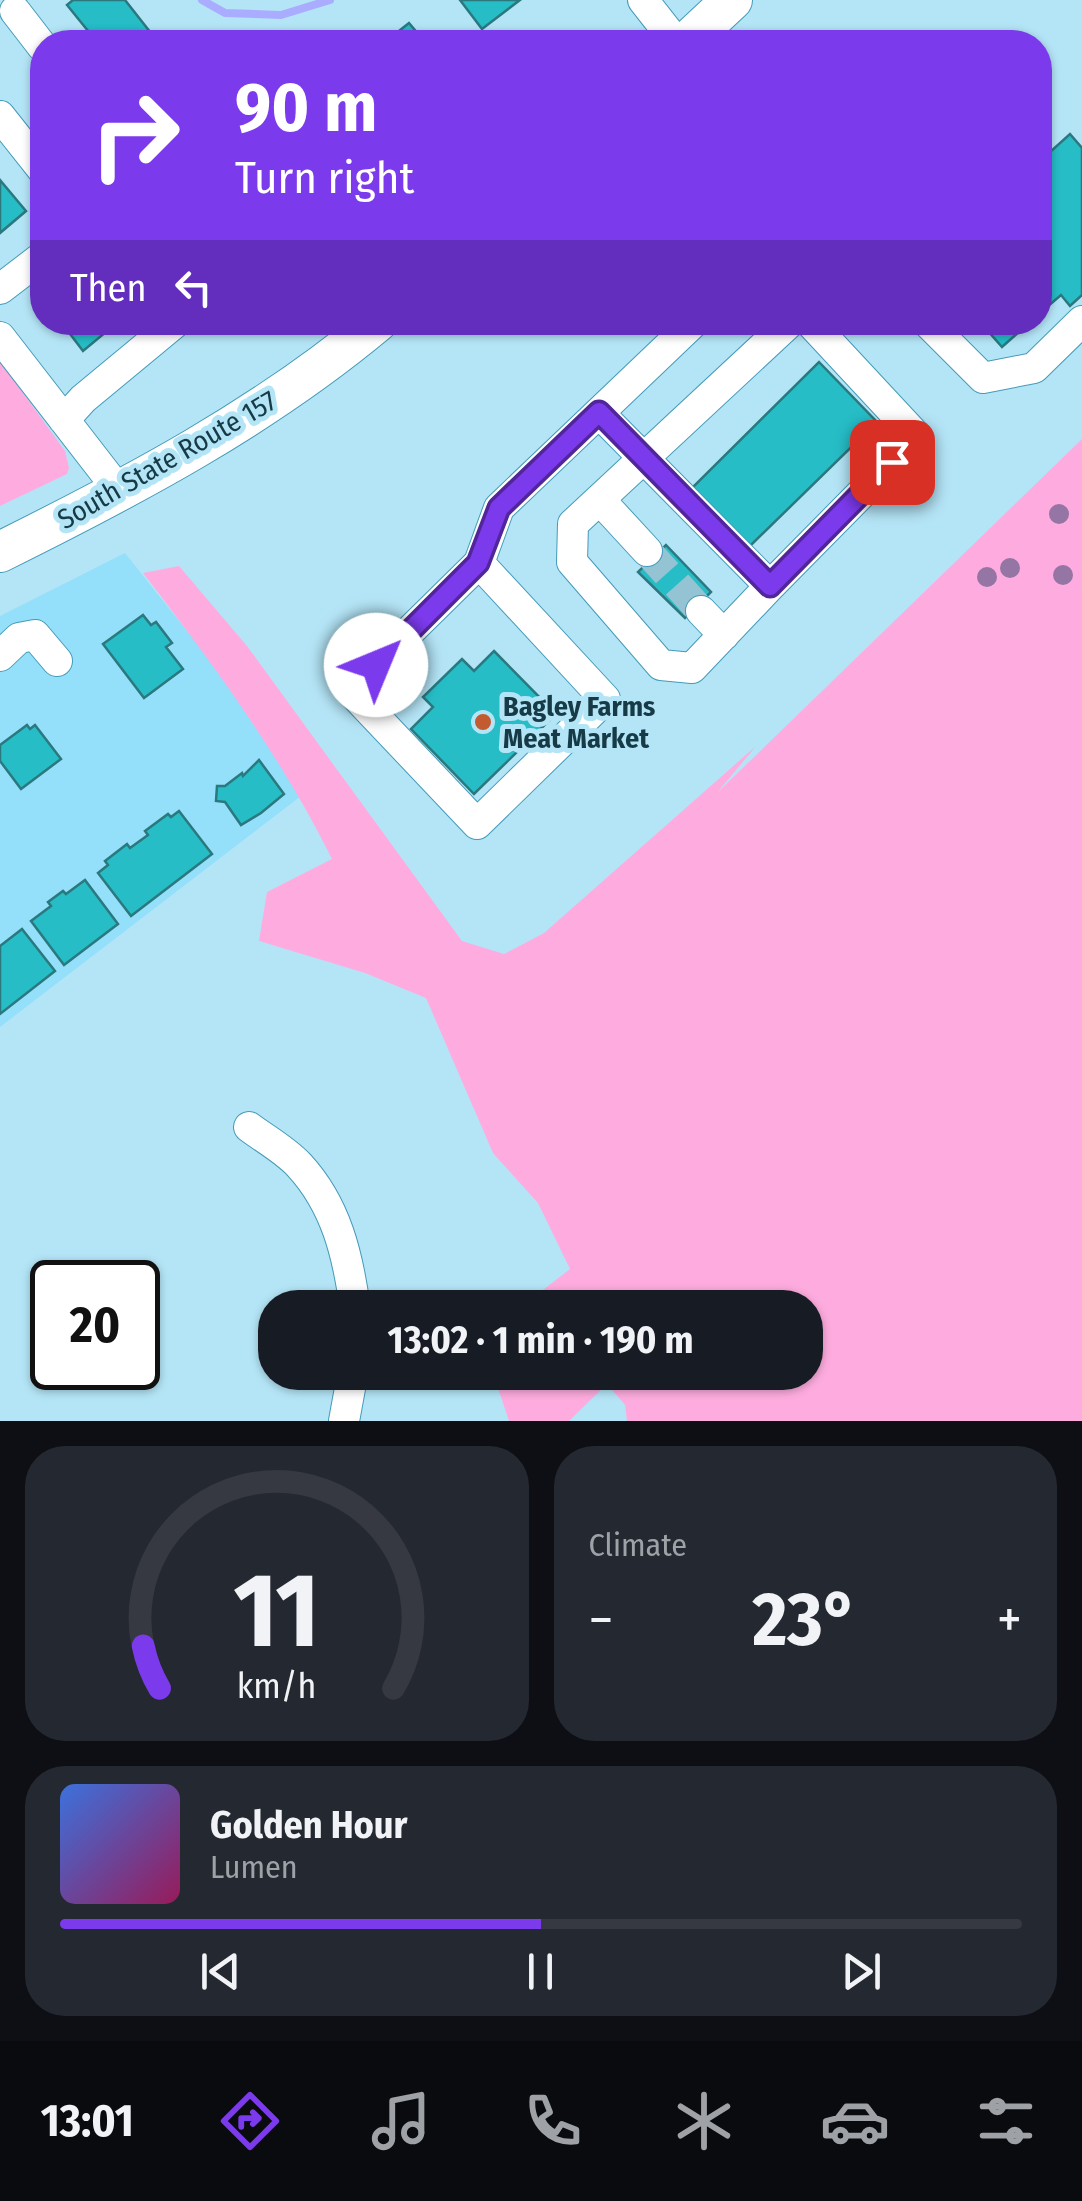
<!DOCTYPE html>
<html lang="en">
<head>
<meta charset="utf-8">
<style>
  body { margin:0; font-family:"Fira Sans Condensed",sans-serif; background:#242831; color:#f1f3f6; height:100vh; display:flex; flex-direction:column; font-size:38px; white-space:nowrap }
  * { box-sizing:border-box; margin:0 }
  p { font-size:32px; color:#9ea1a6 }
  .icon { flex:none; width:55px; height:55px; fill:none; stroke:currentColor; stroke-width:2; stroke-linecap:round; stroke-linejoin:round }
  .map { position:relative; height:1421px; overflow:hidden }
  .details { display:flex; flex-direction:column; gap:25px; padding:25px; background:#0d0f14; flex:1 }
  .details>* { flex:none }
  .hud { position:absolute; left:30px; top:30px; width:1022px; height:305px; border-radius:40px; box-shadow:0 2px 8px #0004; background:#7c3aed; color:#fff; overflow:hidden }
  .speed { position:absolute; left:30px; top:1260px; display:flex; gap:20px; font-size:50px; font-weight:700; text-align:center }
  .speed>* { display:grid; place-content:center; width:130px; height:130px; border-radius:50%; background:#171b24; box-shadow:0 2px 8px #0004; line-height:1 }
  .speed .limit { border:5px solid #111; border-radius:15px; background:#fff; color:#111 }
  .pin { position:absolute; display:grid; place-items:center; width:85px; height:85px; color:#fff; margin:-42px; border-radius:20px; box-shadow:0 5px 15px #0006 }
  .me { position:absolute; width:110px; margin:-55px; rotate:45deg; stroke-linejoin:round; filter:drop-shadow(0 0 8px #0008) }
  .turn { display:flex; align-items:center; gap:35px; height:210px; padding:0 40px; font-size:45px }
  .turn .icon { width:130px; height:130px; stroke-width:2.5 }
  .turn b { display:block; font-size:70px; line-height:85px }
  .then { display:flex; align-items:center; height:95px; padding:0 40px; background:#0003; gap:20px; font-size:38px }
  .big { font-size:75px; font-weight:700; line-height:1.1 }
  .details .tile { flex:1; display:flex; flex-direction:column; justify-content:center; gap:15px; min-width:0; padding:0 35px; border-radius:40px; background:#242831 }
  .details .dial { align-items:center; gap:0 }
  .dial svg { height:260px; overflow:visible; fill:none; stroke:#363941; stroke-width:7; stroke-linecap:round; text-anchor:middle }
  .dial text { fill:#f1f3f6; stroke:none }
  .song { display:flex; align-items:center; gap:30px }
  .cover { width:120px; height:120px; border-radius:15px; background:linear-gradient(135deg,hsl(220 70% 55%),hsl(330 70% 35%)) }
  .played { height:10px; border-radius:5px; background:linear-gradient(90deg,#7c3aed 50%,#363941 50%) }
  .keys { display:flex; justify-content:space-around; direction:ltr }
  .heat { display:flex; justify-content:space-between; align-items:center; font-size:55px; direction:ltr }
  .details .tiles { flex:1; display:grid; gap:25px; grid-template-columns:1fr 1fr }
  .tile:last-child { grid-column:span 2 }
  .trip { position:absolute; left:258px; top:1290px; width:565px; height:100px; border-radius:40px; background:#171b24; box-shadow:0 2px 8px #0004; font-weight:700; line-height:100px; text-align:center }
  .dock { display:flex; height:160px; justify-content:space-around; align-items:center; background:#090b0e; color:#9ea1a6 }
  .dock .icon { width:70px; height:70px }
  .dock .active { color:#7c3aed }
  .dock b { font-size:45px; color:#f1f3f6 }
  .map>svg:first-child { display:block }
  .built { fill:#94dff9 }
  .green { fill:#feacdf }
  .lines { fill:none; stroke-linecap:round; stroke-linejoin:round }
  .stream { stroke:#aaacff; stroke-width:8 }
  .building { fill:#26bdc7; stroke:#2b787e; stroke-width:2.5 }
  .minor-tunnel { stroke:#94c3d4; stroke-width:30; stroke-dasharray:30 15; stroke-linecap:butt }
  .minor-casing { stroke:#449bb8; stroke-width:32 }
  .major-casing { stroke:#449bb8; stroke-width:42 }
  .minor { stroke:#fff; stroke-width:30 }
  .major { stroke:#fff; stroke-width:40 }
  .tree { fill:#9475a3 }
  .route-casing { stroke:#51269a; stroke-width:25 }
  .route { stroke:#7c3aed; stroke-width:18 }
  .poi-dot { fill:#c25b2f; stroke:#b4e5f7; stroke-width:4 }
  .labels { text-anchor:middle; dominant-baseline:central; stroke-width:10; stroke-linejoin:round; paint-order:stroke }
  .street-label { font-size:28px; fill:#163a46; stroke:#b4e5f7 }
  .poi-label { font-size:28px; font-weight:bold; fill:#163a46; stroke:#b4e5f7; text-anchor:start }
</style>
</head>
<body>
<div class="map">
<svg width="1082" height="1421" viewBox="0 0 1082 1421">
  <rect width="100%" height="100%" fill="#b4e5f7"/>
  <path class="built" d="M125,553L214,665L301,796L0,1027V616Z"/>
  <path class="green" d="M0,361L65,451L69,468L67,474L0,506Z
    M1082,439V1421H627L625,1405L607,1384L569,1421H509L493,1373L805,1372V1308L521,1307L570,1269L538,1203L493,1153L426,998L365,973L259,941L267,892L332,859C281,756 213,664 143,573L179,566L247,646L462,941L504,954L544,933L756,746L717,793Z"/>
  <g class="lines">
    <path class="stream" d="M202,0L225,13L281,15L330,0"/>
  </g>
  <path class="building" d="M73,0H125L158,42H97L67,5Z
    M460,0H520L482,29Z
    M409,23L425,42H385Z
    M1070,134L1082,148V295L1070,306L1061,295L1040,313V161Z
    M0,180L26,211L0,233Z
    M61,322H118L83,351Z
    M980,322H1030L1002,347Z
    M819,362L877,422L750,546L692,488Z
    M666,545L711,592L685,618L638,572Z
    M143,615L151,625L156,622L172,643L166,647L183,669L144,698L103,644Z
    M494,651L556,714L474,794L411,729L433,707L423,697L462,659L474,671Z
    M27,725L30,729L35,725L61,759L21,789L0,761V745Z
    M259,760L284,794L261,813L241,825L225,802L216,801L217,786H225L242,773L243,776Z
    M179,811L212,854L131,916L98,873L108,865L105,861L127,844L130,848L148,835L145,831L168,814L171,817Z
    M85,880L118,924L64,965L31,921L51,906L48,902L63,891L66,894Z
    M22,929L55,971L0,1014V946Z"/>
  <g class="lines">
    <path class="minor-tunnel" d="M647,551L701,611"/>
    <g class="minor-casing">
      <path id="minor" d="M643,0L676,42
        M15,11L42,46
        M0,116L42,169
        M0,289L42,257
        M927,322L983,378L1034,368L1082,321
        M0,337L120,492
        M599,413L770,586L917,437L810,322
        M64,420L83,399L176,322
        M600,500L647,551
        M479,563L605,699L477,824L350,690L479,563L499,508L694,322
        M770,586L692,668L661,665L572,562L573,524L790,322
        M701,611L724,635
        M0,656L19,638L35,635L57,661
        M249,1127C265,1139 285,1150 299,1165C336,1205 348,1255 355,1308
        M344,1421L353,1372"/>
    </g>
    <g class="major-casing">
      <path id="major" d="M687,42L732,0
        M0,552C133,486 262,418 377,322"/>
    </g>
    <use href="#minor" class="minor"/>
    <use href="#major" class="major"/>
  </g>
  <g class="tree">
    <circle cx="1059" cy="514" r="10"/>
    <circle cx="1010" cy="568" r="10"/>
    <circle cx="1063" cy="575" r="10"/>
    <circle cx="987" cy="577" r="10"/>
  </g>
  <g class="lines">
    <g class="route-casing">
      <path id="route" d="M376,665L478,563L499,508L599,412L770,586L892,462"/>
    </g>
    <use href="#route" class="route"/>
  </g>
  <circle class="poi-dot" cx="483" cy="722" r="10"/>
  <g class="labels">
    <g class="street-label">
      <text transform="translate(167 460) rotate(-30)">South State Route 157</text>
    </g>
    <g class="poi-label">
      <text x="503" y="706">Bagley Farms<tspan x="503" dy="32">Meat Market</tspan></text>
    </g>
  </g>
</svg>
<div class="speed"><div class="limit">20</div></div>
<div class="pin" style="left:892px;top:462px;background:#d93025"><svg class="icon" aria-label="arrive" viewBox="0 0 24 24"><path d="M6 21V4h12l-3 4 3 4H6"/></svg></div>
<svg class="me" style="left:376px;top:665px" viewBox="-20 -20 40 40"><circle r="19" fill="#fff"/><path d="M0-13L10 11 0 6-10 11z" fill="#7c3aed"/></svg>
<div class="trip">13:02 · 1 min · 190 m</div>
<div class="hud">
<div class="turn"><svg class="icon" aria-label="right" viewBox="0 0 24 24"><path d="M7 20v-9h11M14 6l5 5-5 5"/></svg><div><b>90 m</b>Turn right</div></div>
<div class="then">Then<svg class="icon" aria-label="left" viewBox="0 0 24 24"><path d="M17 20v-9H6M10 6l-5 5 5 5"/></svg></div>
</div>
</div>
<section class="details">
<div class="tiles">
<div class="tile dial"><svg viewBox="0 0 100 80">
<path d="M14 69A42 42 0 1 1 86 69"/>
<path d="M14 69A42 42 0 0 1 9 56" stroke="#7c3aed"/>
<text x="50" y="56" font-size="32" font-weight="700">11</text>
<text x="50" y="72" font-size="11">km/h</text>
</svg></div>
<div class="tile"><p>Climate</p>
<div class="heat"><a>−</a><b class="big">23°</b><a>+</a></div>
</div>
<div class="tile">
<div class="song"><i class="cover"></i><div><b>Golden Hour</b><p>Lumen</p></div></div>
<div class="played"></div>
<div class="keys"><svg class="icon" aria-label="previous" viewBox="0 0 24 24"><path d="M18 5L8 12l10 7zM5 5v14"/></svg><svg class="icon" aria-label="pause" viewBox="0 0 24 24"><path d="M8 5v14M16 5v14"/></svg><svg class="icon" aria-label="next" viewBox="0 0 24 24"><path d="M6 5l10 7-10 7zM19 5v14"/></svg></div>
</div>
</div>
</section>
<nav class="dock">
<b>13:01</b>
<svg class="icon active" aria-label="directions" viewBox="0 0 24 24"><path d="M12 3l9 9-9 9-9-9zM9 14v-3h6M13 9l2 2-2 2"/></svg>
<svg class="icon" aria-label="music" viewBox="0 0 24 24"><path d="M9 18V5l10-2v13"/><circle cx="6" cy="18" r="3"/><circle cx="16" cy="16" r="3"/></svg>
<svg class="icon" aria-label="phone" viewBox="0 0 24 24"><path d="M5 4h4l2 5-3 2q2 4 5 5l2-3 5 2v4C11 20 4 13 5 4z"/></svg>
<svg class="icon" aria-label="climate" viewBox="0 0 24 24"><path d="M12 3v18M4 7l16 10M4 17L20 7"/></svg>
<svg class="icon" aria-label="car" viewBox="0 0 24 24"><path d="M5 17H2v-5l4-1 3-4h7l3 4 3 1v5h-3M9 17h6M6 11h13"/><circle cx="7" cy="17" r="2"/><circle cx="17" cy="17" r="2"/></svg>
<svg class="icon" aria-label="filters" viewBox="0 0 24 24"><path d="M4 7h16M4 17h16"/><circle cx="9" cy="7" r="2"/><circle cx="15" cy="17" r="2"/></svg>
</nav>
</body>
</html>
